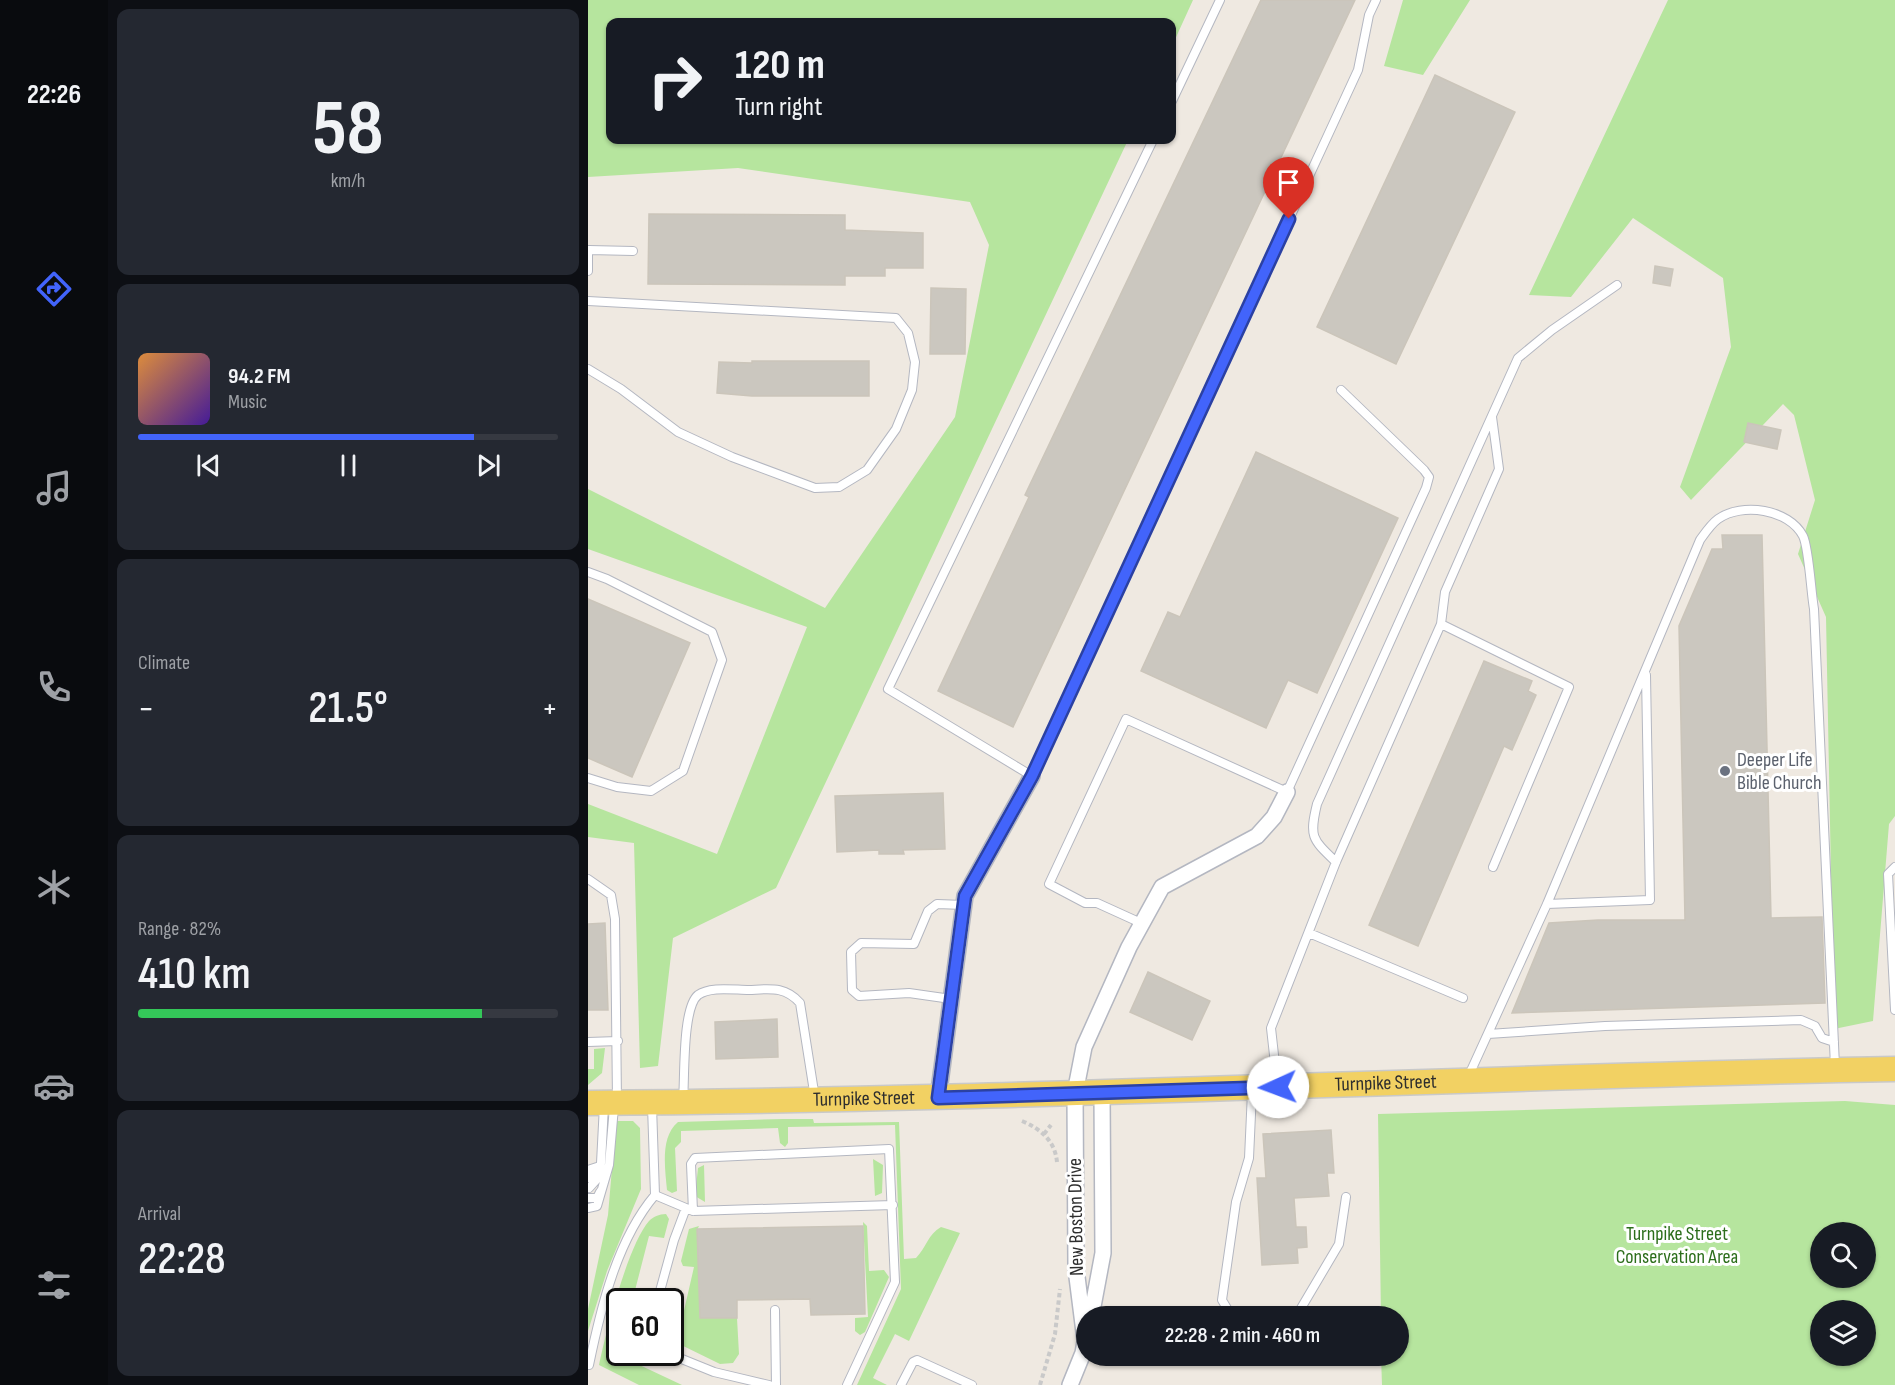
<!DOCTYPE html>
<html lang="en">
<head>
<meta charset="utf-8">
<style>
  body { margin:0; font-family:"Sofia Sans Condensed",sans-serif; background:#242831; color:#f1f3f6; height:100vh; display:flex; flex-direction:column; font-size:22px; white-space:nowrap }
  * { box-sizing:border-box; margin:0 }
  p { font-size:20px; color:#9ea1a6 }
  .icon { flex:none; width:33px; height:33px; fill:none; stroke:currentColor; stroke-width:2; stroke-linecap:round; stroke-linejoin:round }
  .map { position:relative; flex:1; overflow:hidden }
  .sheet { display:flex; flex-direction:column; gap:9px; padding:9px; background:#0d0f14; width:480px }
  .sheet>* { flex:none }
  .top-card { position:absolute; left:18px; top:18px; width:570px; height:126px; border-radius:12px; box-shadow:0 2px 4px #0004; background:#171b24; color:#f1f3f6; overflow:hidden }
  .fabs { position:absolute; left:1222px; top:1222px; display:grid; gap:12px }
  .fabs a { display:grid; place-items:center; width:66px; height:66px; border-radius:50%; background:#171b24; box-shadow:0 2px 4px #0004; font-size:30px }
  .speed { position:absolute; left:18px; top:1288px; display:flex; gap:12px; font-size:30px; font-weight:700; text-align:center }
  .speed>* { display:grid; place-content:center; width:78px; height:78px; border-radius:50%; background:#171b24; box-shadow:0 2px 4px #0004; line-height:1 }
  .speed .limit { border:3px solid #111; border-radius:9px; background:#fff; color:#111 }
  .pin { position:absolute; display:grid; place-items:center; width:51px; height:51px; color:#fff; margin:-62px -26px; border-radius:50% 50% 50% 0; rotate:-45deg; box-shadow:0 0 6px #0007 }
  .pin .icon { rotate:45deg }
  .me { position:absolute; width:66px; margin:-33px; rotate:268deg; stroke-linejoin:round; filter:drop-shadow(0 0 4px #0008) }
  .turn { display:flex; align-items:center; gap:21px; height:126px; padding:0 30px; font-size:27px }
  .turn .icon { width:78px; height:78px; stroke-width:2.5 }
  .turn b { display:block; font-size:42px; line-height:51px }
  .big { font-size:45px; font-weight:600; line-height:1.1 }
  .sheet .widget { flex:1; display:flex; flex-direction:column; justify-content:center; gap:9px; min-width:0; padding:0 21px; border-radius:12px; background:#242831 }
  .sheet .dial { align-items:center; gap:0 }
  .dial b { font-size:78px; line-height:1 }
  .song { display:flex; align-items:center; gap:18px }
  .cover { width:72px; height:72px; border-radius:9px; background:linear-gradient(135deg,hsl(30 70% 55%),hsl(260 70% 35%)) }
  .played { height:6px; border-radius:3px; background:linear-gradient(90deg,#4264fb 80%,#363941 80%) }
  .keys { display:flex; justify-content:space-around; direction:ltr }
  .heat { display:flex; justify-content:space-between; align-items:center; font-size:33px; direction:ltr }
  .charge { height:9px; border-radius:4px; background:linear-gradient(90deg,#34c759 82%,#363941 0) }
  .trip { position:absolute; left:488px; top:1306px; width:333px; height:60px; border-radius:30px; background:#171b24; box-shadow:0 2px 4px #0004; font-weight:600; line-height:60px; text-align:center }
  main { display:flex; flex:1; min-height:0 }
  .dock { display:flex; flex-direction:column; width:108px; justify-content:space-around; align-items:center; background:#090b0e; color:#9ea1a6 }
  .dock .icon { width:42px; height:42px }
  .dock .active { color:#4264fb }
  .dock b { font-size:27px; color:#f1f3f6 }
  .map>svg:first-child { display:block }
  .green { fill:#b6e59e; fill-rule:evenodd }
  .building { fill:#cbc7bf; stroke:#cbc5ba; stroke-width:1.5 }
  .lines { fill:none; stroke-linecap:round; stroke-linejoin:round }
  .service-casing { stroke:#b4b7c1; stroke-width:10 }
  .minor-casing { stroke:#b4b7c1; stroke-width:18 }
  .primary-casing { stroke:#c9c9c9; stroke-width:27 }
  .path { stroke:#c9c9c9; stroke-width:4; stroke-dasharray:4.5 3; stroke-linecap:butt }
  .service { stroke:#fff; stroke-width:8 }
  .minor { stroke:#fff; stroke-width:15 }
  .primary { stroke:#f2d163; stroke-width:24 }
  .route-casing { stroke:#2b41a3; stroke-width:15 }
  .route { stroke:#4264fb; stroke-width:10 }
  .worship-dot { fill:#6b7280; stroke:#fff; stroke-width:2 }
  .labels { text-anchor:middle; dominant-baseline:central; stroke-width:6; stroke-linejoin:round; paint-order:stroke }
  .worship-label { font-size:20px; fill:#5b616d; stroke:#fff; text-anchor:start }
  .street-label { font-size:20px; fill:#2e2e2e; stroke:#fff }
  .park-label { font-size:20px; fill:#2c6e1b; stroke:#fff }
</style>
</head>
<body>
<main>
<nav class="dock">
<b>22:26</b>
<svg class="icon active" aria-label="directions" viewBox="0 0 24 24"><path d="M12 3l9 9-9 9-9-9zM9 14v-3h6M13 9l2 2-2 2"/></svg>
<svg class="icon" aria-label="music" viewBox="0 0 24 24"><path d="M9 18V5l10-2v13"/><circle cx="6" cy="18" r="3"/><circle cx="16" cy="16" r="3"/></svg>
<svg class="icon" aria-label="phone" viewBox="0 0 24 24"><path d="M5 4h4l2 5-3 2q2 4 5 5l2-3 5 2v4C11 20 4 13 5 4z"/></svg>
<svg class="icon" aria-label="climate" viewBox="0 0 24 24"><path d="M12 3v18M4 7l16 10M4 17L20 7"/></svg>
<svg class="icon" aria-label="car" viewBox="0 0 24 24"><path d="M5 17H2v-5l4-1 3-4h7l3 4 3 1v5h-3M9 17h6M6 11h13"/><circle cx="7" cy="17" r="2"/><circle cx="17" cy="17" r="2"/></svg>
<svg class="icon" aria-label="filters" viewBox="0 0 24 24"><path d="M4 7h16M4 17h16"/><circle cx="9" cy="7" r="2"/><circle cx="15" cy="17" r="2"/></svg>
</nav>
<section class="sheet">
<div class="widget dial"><b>58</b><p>km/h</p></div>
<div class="widget">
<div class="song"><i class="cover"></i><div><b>94.2 FM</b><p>Music</p></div></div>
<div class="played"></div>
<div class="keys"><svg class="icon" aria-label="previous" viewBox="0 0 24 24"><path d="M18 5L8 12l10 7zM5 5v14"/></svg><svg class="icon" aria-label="pause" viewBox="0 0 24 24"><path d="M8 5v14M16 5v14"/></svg><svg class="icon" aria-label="next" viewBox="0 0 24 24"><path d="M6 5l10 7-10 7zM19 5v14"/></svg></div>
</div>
<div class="widget"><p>Climate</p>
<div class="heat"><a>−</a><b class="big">21.5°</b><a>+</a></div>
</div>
<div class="widget"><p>Range · 82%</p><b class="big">410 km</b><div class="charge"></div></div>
<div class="widget"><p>Arrival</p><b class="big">22:28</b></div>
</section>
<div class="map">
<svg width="1307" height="1385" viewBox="0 0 1307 1385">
  <rect width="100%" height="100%" fill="#efe9e1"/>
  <path class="green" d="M0,0H605L584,46V22H22V140H540L188,888L85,938L70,1066L52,1068L46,843L0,837V804L129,854L219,627L0,549V489L237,608L367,417L401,245L382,202L150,168L0,177Z
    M815,0H882L835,75L796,66Z
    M1080,0H1307V816L1301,824L1285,1021L1246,1029L1238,617L1210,554L1227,500L1206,415L1195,404L1103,500L1092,487L1143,347L1135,278L1045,218L983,297L941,295Z
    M17,1048L14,1073L0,1085V1069H6V1049Z
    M1257,1101L1307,1105V1385H794L793,1356H810V1317H793L790,1114ZM1233,1233H1278V1278H1233ZM1233,1311H1278V1356H1233Z
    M195,1119H225L226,1123L311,1122L316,1259L328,1258C338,1248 340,1234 353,1227L372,1233L321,1341L307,1334L285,1378L299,1385H269L313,1289L307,1125L200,1127V1143L197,1147L192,1143L190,1128L93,1131V1142L87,1148L89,1191L84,1193L79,1190C77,1168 72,1137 90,1122Z
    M28,1121H45L52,1128L53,1189L19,1271L0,1331V1309L20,1215Z
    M285,1159L295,1165L294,1193L287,1196Z
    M116,1165L117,1202L107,1196L110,1168Z
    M78,1214L81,1219L76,1238L61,1236L44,1302H32V1353H47L43,1361L94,1385H51L11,1365C18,1332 40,1245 61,1221C65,1217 71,1214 78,1214Z
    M275,1222L279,1226L281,1271L296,1270L301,1277L277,1332L272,1335L267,1331V1318L280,1317Z
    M111,1226L109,1230L112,1318H149L151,1354L145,1363L132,1364L83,1340V1326L92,1328L106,1267L95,1266L93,1261L101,1229Z"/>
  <path class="building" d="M673,0H767L425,727L350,691L441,497L437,495Z
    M847,75L927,112L808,364L729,327Z
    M61,214L257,215V230L335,233V268H297V276H257V285L60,284Z
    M1067,266L1085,269L1082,286L1065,283Z
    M343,288L378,289L377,354H342Z
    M164,361H281V396H164L129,393L131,362L164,363Z
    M1160,423L1193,430L1189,449L1156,442Z
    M668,452L810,518L729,693L700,680L678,728L553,671L580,612L592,617Z
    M1134,535H1174L1183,918L1234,917L1237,1003L924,1013L961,923L1010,920H1097L1091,626L1124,549H1135Z
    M0,599L102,643L44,777L0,758Z
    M896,661L944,681L940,691L948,695L924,750L916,746L830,946L781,925Z
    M355,793L357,849L315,850L316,854H291V850L249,852L247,796Z
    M17,923L20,1010H0V924Z
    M560,972L622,1001L604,1040L542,1012Z
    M189,1019L190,1057L128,1059L127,1022Z
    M743,1130L746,1173H739L741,1196L706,1198L708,1227H718L719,1247L709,1248L710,1263L674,1265L669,1178H678L675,1134Z
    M275,1226L277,1314L223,1315L222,1299L149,1300V1318H112L109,1229Z"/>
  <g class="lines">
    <g class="service-casing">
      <path id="service" d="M584,101L632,0
        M565,140L300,689L444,776L770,70L781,15L788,0
        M0,250V271
        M1,250L45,251
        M0,301L308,318L320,333L327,362L324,390L308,429L279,470L251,487L227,488L144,457L90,432L33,389L0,369
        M0,572L19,579L124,632L134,660L95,771L63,791L29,787L0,778
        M853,624L981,687L905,867
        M748,862C724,839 721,837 729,804L930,358L964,330L1029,285
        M1307,867L1300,874L1307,1010
        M0,879L23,895L27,919L29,1101
        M959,904L1062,900L1058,675
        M553,923L509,903H497L461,884L538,719L699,792L838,488L841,477L836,470L753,390
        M721,933L875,998
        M363,999L321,993L271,996L264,990L263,952L273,943L326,944L340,911L349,904L376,905
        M900,1034L1017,1026L1213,1020L1227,1026L1234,1038L1246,1042
        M0,1042L30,1041
        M881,1075L959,904L1112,540C1117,533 1123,524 1130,519C1154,502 1201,509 1215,536C1221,548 1223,593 1226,609L1247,1066
        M689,1082L683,1028L748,862L853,624L857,592L911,469L904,417
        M664,1092L661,1158L648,1202L634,1300L643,1315H709L751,1244L758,1197
        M95,1100C97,1078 94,1008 110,995C122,986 146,990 161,990C182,989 197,986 212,1003L227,1098
        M64,1106L67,1195L105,1211L103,1164L107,1158L301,1149L307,1282L259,1385
        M0,1170L12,1166L13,1163L16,1105
        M0,1178L11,1167
        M1,1188L20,1167
        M0,1198H9L12,1192
        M0,1208L9,1206L21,1165L26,1107
        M105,1211L305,1205
        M69,1302L86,1240L98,1208
        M187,1310L188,1385
        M79,1353L126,1372L181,1385
        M1,1365C13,1307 29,1240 67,1195
        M313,1385L325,1362L329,1360L384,1385"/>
    </g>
    <g class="minor-casing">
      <path id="minor" d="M350,1098L377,896L444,776
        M503,1317L515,1253L514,1093
        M497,1340L488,1269L487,1093L496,1047L541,947L574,887L669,836L686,817L699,792
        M482,1385L495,1353L498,1336"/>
    </g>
    <g class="primary-casing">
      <g id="primary">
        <path id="s1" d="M0,1103C436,1100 871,1077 1307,1069"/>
      </g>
    </g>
    <path class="path" d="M434,1121C453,1129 467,1141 469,1162
      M456,1134L463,1125
      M452,1385L467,1334L472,1289"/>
    <use href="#service" class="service"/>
    <use href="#minor" class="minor"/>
    <use href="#primary" class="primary"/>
  </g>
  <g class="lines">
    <g class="route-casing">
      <path id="route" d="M690,1087L350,1098L377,896L444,776L701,219"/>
    </g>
    <use href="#route" class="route"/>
  </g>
  <circle class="worship-dot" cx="1137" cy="771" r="6"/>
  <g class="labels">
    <g class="worship-label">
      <text x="1149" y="760">Deeper Life<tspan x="1149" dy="23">Bible Church</tspan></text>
    </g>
    <g class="street-label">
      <text stroke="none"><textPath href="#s1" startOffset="798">Turnpike Street</textPath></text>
      <text stroke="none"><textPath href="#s1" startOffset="276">Turnpike Street</textPath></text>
      <text transform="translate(488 1217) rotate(-91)">New Boston Drive</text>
    </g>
    <g class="park-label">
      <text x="1089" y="1234">Turnpike Street<tspan x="1089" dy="23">Conservation Area</tspan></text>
    </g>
  </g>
</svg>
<div class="fabs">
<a><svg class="icon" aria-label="search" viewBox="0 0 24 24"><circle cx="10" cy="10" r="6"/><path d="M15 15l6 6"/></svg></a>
<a><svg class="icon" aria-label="layers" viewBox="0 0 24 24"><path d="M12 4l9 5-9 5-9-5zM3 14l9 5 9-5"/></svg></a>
</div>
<div class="speed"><div class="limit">60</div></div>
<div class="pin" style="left:701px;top:219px;background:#d93025"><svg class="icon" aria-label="arrive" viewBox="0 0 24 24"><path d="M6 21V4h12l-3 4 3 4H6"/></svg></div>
<svg class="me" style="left:690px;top:1087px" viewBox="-20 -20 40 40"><circle r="19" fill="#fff"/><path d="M0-13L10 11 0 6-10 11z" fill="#4264fb"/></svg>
<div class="trip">22:28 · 2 min · 460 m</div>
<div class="top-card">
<div class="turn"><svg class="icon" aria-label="right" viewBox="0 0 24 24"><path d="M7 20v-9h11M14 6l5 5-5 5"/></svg><div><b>120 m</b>Turn right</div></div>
</div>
</div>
</main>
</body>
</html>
